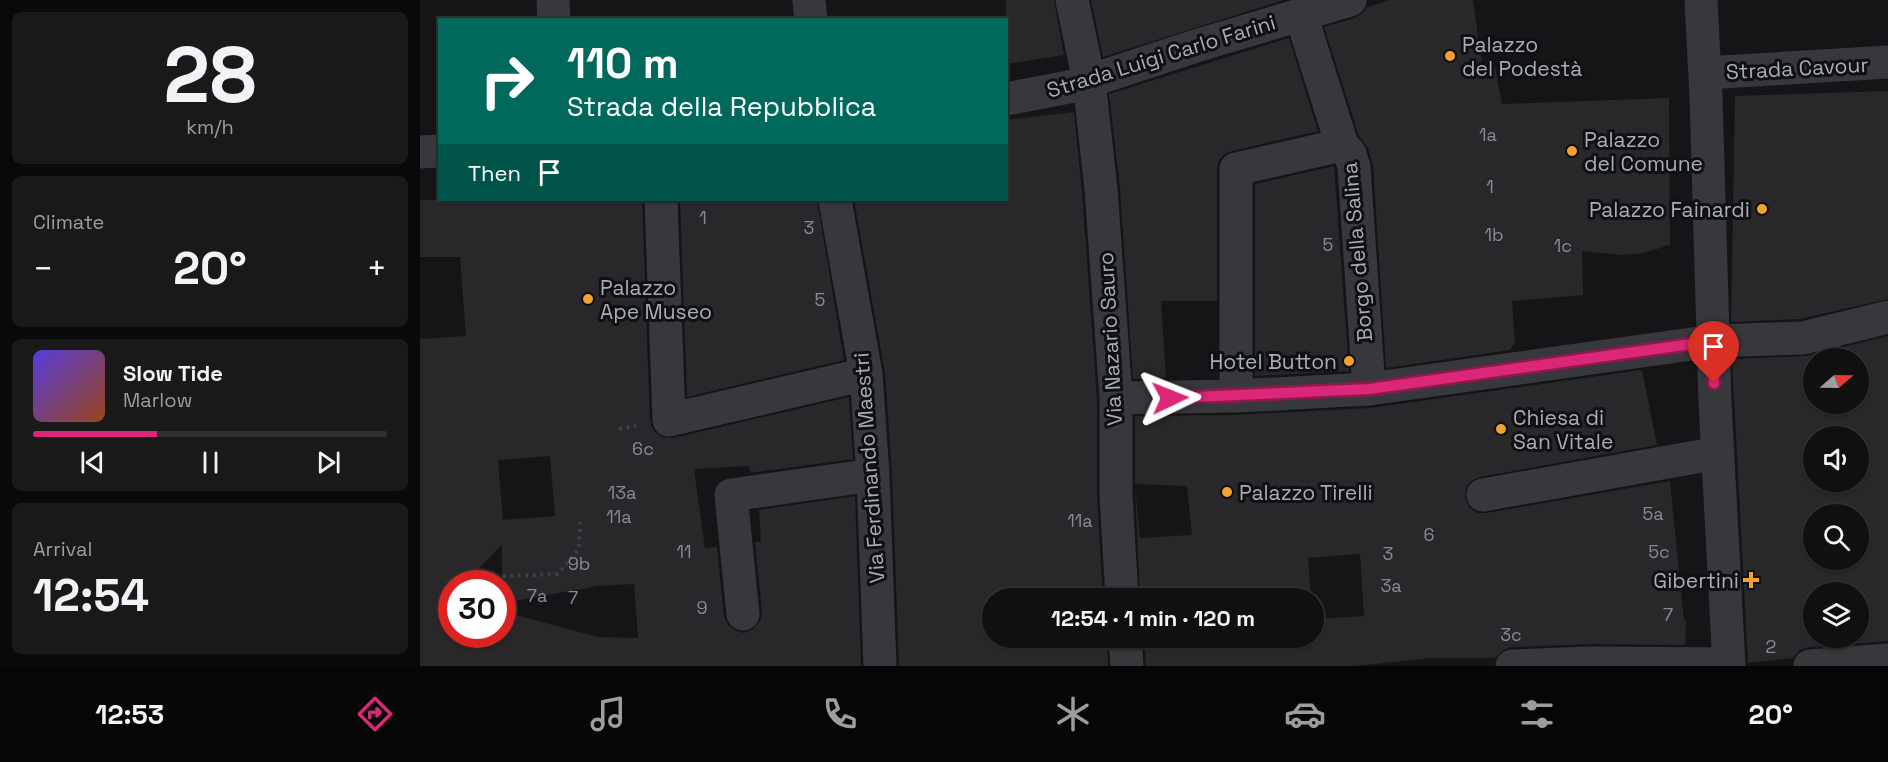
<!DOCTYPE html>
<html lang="en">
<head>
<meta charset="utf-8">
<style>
  body { margin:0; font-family:"Space Grotesk",sans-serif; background:#19191a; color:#f1f3f6; height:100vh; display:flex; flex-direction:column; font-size:22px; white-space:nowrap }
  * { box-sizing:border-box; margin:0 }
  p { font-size:20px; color:#9c9d9f }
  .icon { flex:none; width:33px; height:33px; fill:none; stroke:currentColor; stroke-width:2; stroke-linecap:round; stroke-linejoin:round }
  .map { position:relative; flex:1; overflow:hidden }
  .drawer { display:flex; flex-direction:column; gap:12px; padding:12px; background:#090909; width:420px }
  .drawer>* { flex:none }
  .hud { position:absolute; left:18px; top:18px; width:570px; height:183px; border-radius:0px; box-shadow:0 2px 4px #0004,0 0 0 2px #303031; background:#00695c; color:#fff; overflow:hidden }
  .needle { width:39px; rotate:70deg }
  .controls { position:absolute; left:1383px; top:348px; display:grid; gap:12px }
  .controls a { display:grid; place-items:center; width:66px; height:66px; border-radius:50%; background:#101011; box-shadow:0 2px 4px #0004,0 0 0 2px #303031; font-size:30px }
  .speed { position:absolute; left:18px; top:570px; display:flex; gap:12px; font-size:30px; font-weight:700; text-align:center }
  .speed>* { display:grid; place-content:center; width:78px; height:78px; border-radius:50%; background:#101011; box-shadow:0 2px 4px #0004,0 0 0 2px #303031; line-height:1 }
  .speed .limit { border:9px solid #d22; background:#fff; color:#111 }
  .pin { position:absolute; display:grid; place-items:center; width:51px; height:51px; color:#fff; margin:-62px -26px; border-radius:50% 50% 50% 0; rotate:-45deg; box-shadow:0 0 6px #0007 }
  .pin .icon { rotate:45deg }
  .me { position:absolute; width:66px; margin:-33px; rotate:88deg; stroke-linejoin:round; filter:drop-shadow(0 0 4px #0008) }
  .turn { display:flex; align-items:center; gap:21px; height:126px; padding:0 30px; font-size:27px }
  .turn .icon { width:78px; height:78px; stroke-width:2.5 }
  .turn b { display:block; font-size:42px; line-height:51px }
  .then { display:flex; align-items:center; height:57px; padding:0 30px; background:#0003; gap:12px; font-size:22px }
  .big { font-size:45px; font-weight:700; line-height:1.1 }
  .drawer .tile { flex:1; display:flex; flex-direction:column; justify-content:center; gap:9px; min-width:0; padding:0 21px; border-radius:9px; background:#19191a }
  .drawer .dial { align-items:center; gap:0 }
  .dial b { font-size:78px; line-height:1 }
  .song { display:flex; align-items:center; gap:18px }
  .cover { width:72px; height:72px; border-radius:9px; background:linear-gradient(135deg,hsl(250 70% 55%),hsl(20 70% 35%)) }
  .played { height:6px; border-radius:3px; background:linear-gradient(90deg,#db2777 35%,#303031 35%) }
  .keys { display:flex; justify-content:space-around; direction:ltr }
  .heat { display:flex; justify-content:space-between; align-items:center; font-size:33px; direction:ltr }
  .trip { position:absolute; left:562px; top:588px; width:342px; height:60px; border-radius:30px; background:#101011; box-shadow:0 2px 4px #0004,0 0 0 2px #303031; font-weight:700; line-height:60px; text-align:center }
  .dock { display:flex; height:96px; justify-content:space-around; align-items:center; background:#060607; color:#9c9d9f }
  .dock .icon { width:42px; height:42px }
  .dock .active { color:#db2777 }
  .dock b { font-size:27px; color:#f1f3f6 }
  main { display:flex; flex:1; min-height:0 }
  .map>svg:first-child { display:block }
  .building { fill:#28282b; fill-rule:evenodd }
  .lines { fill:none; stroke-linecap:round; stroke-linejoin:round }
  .path { stroke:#3c3f43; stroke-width:4; stroke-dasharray:3 4.5; stroke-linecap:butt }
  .minor { stroke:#36383c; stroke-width:33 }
  .route-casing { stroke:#8e194d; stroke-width:15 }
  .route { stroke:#db2777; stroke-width:10 }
  .poi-dot { fill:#f3a231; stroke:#101012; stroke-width:2 }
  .labels { text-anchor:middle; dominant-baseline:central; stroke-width:6; stroke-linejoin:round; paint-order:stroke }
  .number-label { font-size:18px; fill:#868b93 }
  .poi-label { font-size:21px; fill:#a7adb7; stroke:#101012; text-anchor:start }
  .street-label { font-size:21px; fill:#a7adb7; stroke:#101012 }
</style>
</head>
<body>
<main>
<section class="drawer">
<div class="tile dial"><b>28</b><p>km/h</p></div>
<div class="tile"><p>Climate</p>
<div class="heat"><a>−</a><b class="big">20°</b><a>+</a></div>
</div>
<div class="tile">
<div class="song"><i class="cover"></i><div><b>Slow Tide</b><p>Marlow</p></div></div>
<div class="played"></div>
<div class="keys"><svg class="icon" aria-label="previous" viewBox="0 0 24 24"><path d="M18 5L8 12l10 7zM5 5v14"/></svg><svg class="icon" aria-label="pause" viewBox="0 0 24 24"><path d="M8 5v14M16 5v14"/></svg><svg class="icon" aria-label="next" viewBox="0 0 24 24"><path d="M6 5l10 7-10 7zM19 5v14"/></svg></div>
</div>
<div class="tile"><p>Arrival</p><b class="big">12:54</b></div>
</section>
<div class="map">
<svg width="1468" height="666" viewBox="0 0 1468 666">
  <rect width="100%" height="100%" fill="#151517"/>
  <path class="building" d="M586,0H634L644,55L586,64Z
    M671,0H864L683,57Z
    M970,0H1053L1062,64L1074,61L1082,104L1249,98L1250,245L1223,253L1202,255L1162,251L1163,295L1092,301L1095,342L1090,350L966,368L953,165L948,148L939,136L904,27L935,18L943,13L947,7Z
    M869,38L898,131L812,151L805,154L799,160L797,169V301H741L746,378L713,379L700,188L689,94Z
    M1468,91V299L1380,319L1311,322L1315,96Z
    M654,112L662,191L677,399V496L683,598H573V638H687L688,666H479L472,474L465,373L434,200H586V120Z
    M914,166L929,371L835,376V184Z
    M0,200H222L230,421L233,430L242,437L253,438L429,397L433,459L330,473L329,466L274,469L285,548L297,547L304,616L308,625L316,631L324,633L333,629L340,621L342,612L335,542H341L339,510L435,496L441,666H0V339L46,336L40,257H0ZM130,456L135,516L83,520L78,460ZM82,544V603L178,586L214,584L218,638L178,637L82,611V634H32V584H45Z
    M260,200H397L424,360L267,397Z
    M1468,336V641L1389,647L1380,650L1373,658L1328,663L1312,359L1387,356ZM1394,358H1438V404H1394ZM1394,436H1438V482H1394ZM1394,514H1438V560H1394ZM1394,592H1438V638H1394Z
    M1222,370L1237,445L1060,477L1051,481L1046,488L1045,498L1049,507L1057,513H1066L1250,481L1264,621H1266L1265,645L1170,644L1091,647L1082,651L1075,658H1011L935,666H726L724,638H894V619L944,616L940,554L888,558L891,598H720L715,486L720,538L772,535L767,486L715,484V416L816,415L950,408Z"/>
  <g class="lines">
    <path class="path" d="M199,429L216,426
      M56,584L62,577L138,574L159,549L160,522"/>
    <path class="minor" d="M133,0L134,20
      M389,0L391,20
      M652,0L669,81L681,189L696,398V495L702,598
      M1281,0L1286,97L1295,403L1309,666
      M881,15L922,145L930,154L934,167L949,389
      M1286,73L1468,62
      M586,99L654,86L779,45L930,0
      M0,152L20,151
      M241,200L249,420L446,374
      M415,200L446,374L453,475L460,666
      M816,396V169L922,145
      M696,398L816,396L949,389L1293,341L1383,338L1468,317
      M1063,495L1298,453
      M323,614L311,495L453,475
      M705,638L707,666
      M1092,666L1170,663L1309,664
      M1390,666L1468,660"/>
  </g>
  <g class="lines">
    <g class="route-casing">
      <path id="route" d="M750,398L949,389L1293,341L1294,383"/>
    </g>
    <use href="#route" class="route"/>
  </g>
  <g class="poi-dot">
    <circle cx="1030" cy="56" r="6"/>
    <circle cx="1152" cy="151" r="6"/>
    <circle cx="1342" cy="209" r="6"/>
    <circle cx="168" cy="299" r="6"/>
    <circle cx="929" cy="361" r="6"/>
    <circle cx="1081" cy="429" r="6"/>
    <circle cx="807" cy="492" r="6"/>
    <path d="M1328 571h6v6h6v6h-6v6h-6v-6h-6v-6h6z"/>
  </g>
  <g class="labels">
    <g class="number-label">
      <text x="1068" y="134">1a</text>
      <text x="1070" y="186">1</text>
      <text x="283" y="217">1</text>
      <text x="389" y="227">3</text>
      <text x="1074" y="234">1b</text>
      <text x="908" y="244">5</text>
      <text x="1143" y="245">1c</text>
      <text x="400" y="299">5</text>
      <text x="223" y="448">6c</text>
      <text x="202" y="492">13a</text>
      <text x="1233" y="513">5a</text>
      <text x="199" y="516">11a</text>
      <text x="660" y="520">11a</text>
      <text x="1009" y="534">6</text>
      <text x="264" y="551">11</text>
      <text x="1239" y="551">5c</text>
      <text x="968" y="553">3</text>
      <text x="159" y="563">9b</text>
      <text x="971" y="585">3a</text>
      <text x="117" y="595">7a</text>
      <text x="153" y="597">7</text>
      <text x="282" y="607">9</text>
      <text x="1248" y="614">7</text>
      <text x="1091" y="634">3c</text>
      <text x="1351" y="646">2</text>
    </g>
    <g class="poi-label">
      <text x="1042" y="44">Palazzo<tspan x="1042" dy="24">del Podestà</tspan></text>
      <text x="1164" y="139">Palazzo<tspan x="1164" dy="24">del Comune</tspan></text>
      <text x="1330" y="209" text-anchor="end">Palazzo Fainardi</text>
      <text x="180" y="287">Palazzo<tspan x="180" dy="24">Ape Museo</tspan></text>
      <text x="917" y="361" text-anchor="end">Hotel Button</text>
      <text x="1093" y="417">Chiesa di<tspan x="1093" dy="24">San Vitale</tspan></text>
      <text x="819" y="492">Palazzo Tirelli</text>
      <text x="1319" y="580" text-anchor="end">Gibertini</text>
    </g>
    <g class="street-label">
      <text transform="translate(741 56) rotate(-17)">Strada Luigi Carlo Farini</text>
      <text transform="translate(1377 68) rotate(-3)">Strada Cavour</text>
      <text transform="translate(937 252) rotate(-95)">Borgo della Salina</text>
      <text transform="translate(690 339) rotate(-93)">Via Nazario Sauro</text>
      <text transform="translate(449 468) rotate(-94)">Via Ferdinando Maestri</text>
    </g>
  </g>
</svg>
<div class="controls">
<a><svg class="needle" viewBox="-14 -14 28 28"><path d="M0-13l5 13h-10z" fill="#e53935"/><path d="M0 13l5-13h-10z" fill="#9c9d9f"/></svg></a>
<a><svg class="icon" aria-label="sound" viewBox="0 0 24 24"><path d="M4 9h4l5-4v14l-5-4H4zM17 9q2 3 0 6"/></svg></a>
<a><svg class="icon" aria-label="search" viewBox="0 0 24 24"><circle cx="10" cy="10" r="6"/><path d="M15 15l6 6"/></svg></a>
<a><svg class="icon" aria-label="layers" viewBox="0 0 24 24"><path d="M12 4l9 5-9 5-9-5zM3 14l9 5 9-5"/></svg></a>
</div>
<div class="speed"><div class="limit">30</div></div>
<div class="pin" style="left:1294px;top:383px;background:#d93025"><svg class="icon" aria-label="arrive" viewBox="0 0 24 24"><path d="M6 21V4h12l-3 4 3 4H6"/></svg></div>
<svg class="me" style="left:750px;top:398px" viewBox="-20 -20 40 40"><path d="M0-17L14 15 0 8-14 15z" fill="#db2777" stroke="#fff" stroke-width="4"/></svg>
<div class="trip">12:54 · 1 min · 120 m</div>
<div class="hud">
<div class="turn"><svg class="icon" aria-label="right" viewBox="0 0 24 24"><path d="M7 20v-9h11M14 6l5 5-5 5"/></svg><div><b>110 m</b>Strada della Repubblica</div></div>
<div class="then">Then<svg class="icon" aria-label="arrive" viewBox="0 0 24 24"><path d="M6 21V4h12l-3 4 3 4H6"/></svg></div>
</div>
</div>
</main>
<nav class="dock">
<b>12:53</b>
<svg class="icon active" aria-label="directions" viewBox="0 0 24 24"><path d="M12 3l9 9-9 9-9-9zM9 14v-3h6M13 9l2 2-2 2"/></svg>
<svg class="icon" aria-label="music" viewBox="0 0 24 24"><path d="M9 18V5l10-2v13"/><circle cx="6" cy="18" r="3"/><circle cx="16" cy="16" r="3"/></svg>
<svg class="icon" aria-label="phone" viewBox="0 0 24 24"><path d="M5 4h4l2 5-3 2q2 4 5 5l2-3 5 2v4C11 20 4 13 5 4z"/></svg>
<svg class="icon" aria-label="climate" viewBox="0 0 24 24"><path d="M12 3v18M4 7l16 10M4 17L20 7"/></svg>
<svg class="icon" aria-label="car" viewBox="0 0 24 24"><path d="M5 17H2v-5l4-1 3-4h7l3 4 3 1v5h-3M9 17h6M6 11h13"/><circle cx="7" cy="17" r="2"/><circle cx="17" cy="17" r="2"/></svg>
<svg class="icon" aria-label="filters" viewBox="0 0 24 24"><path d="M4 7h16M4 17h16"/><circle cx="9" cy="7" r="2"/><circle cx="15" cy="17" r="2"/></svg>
<b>20°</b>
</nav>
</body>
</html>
